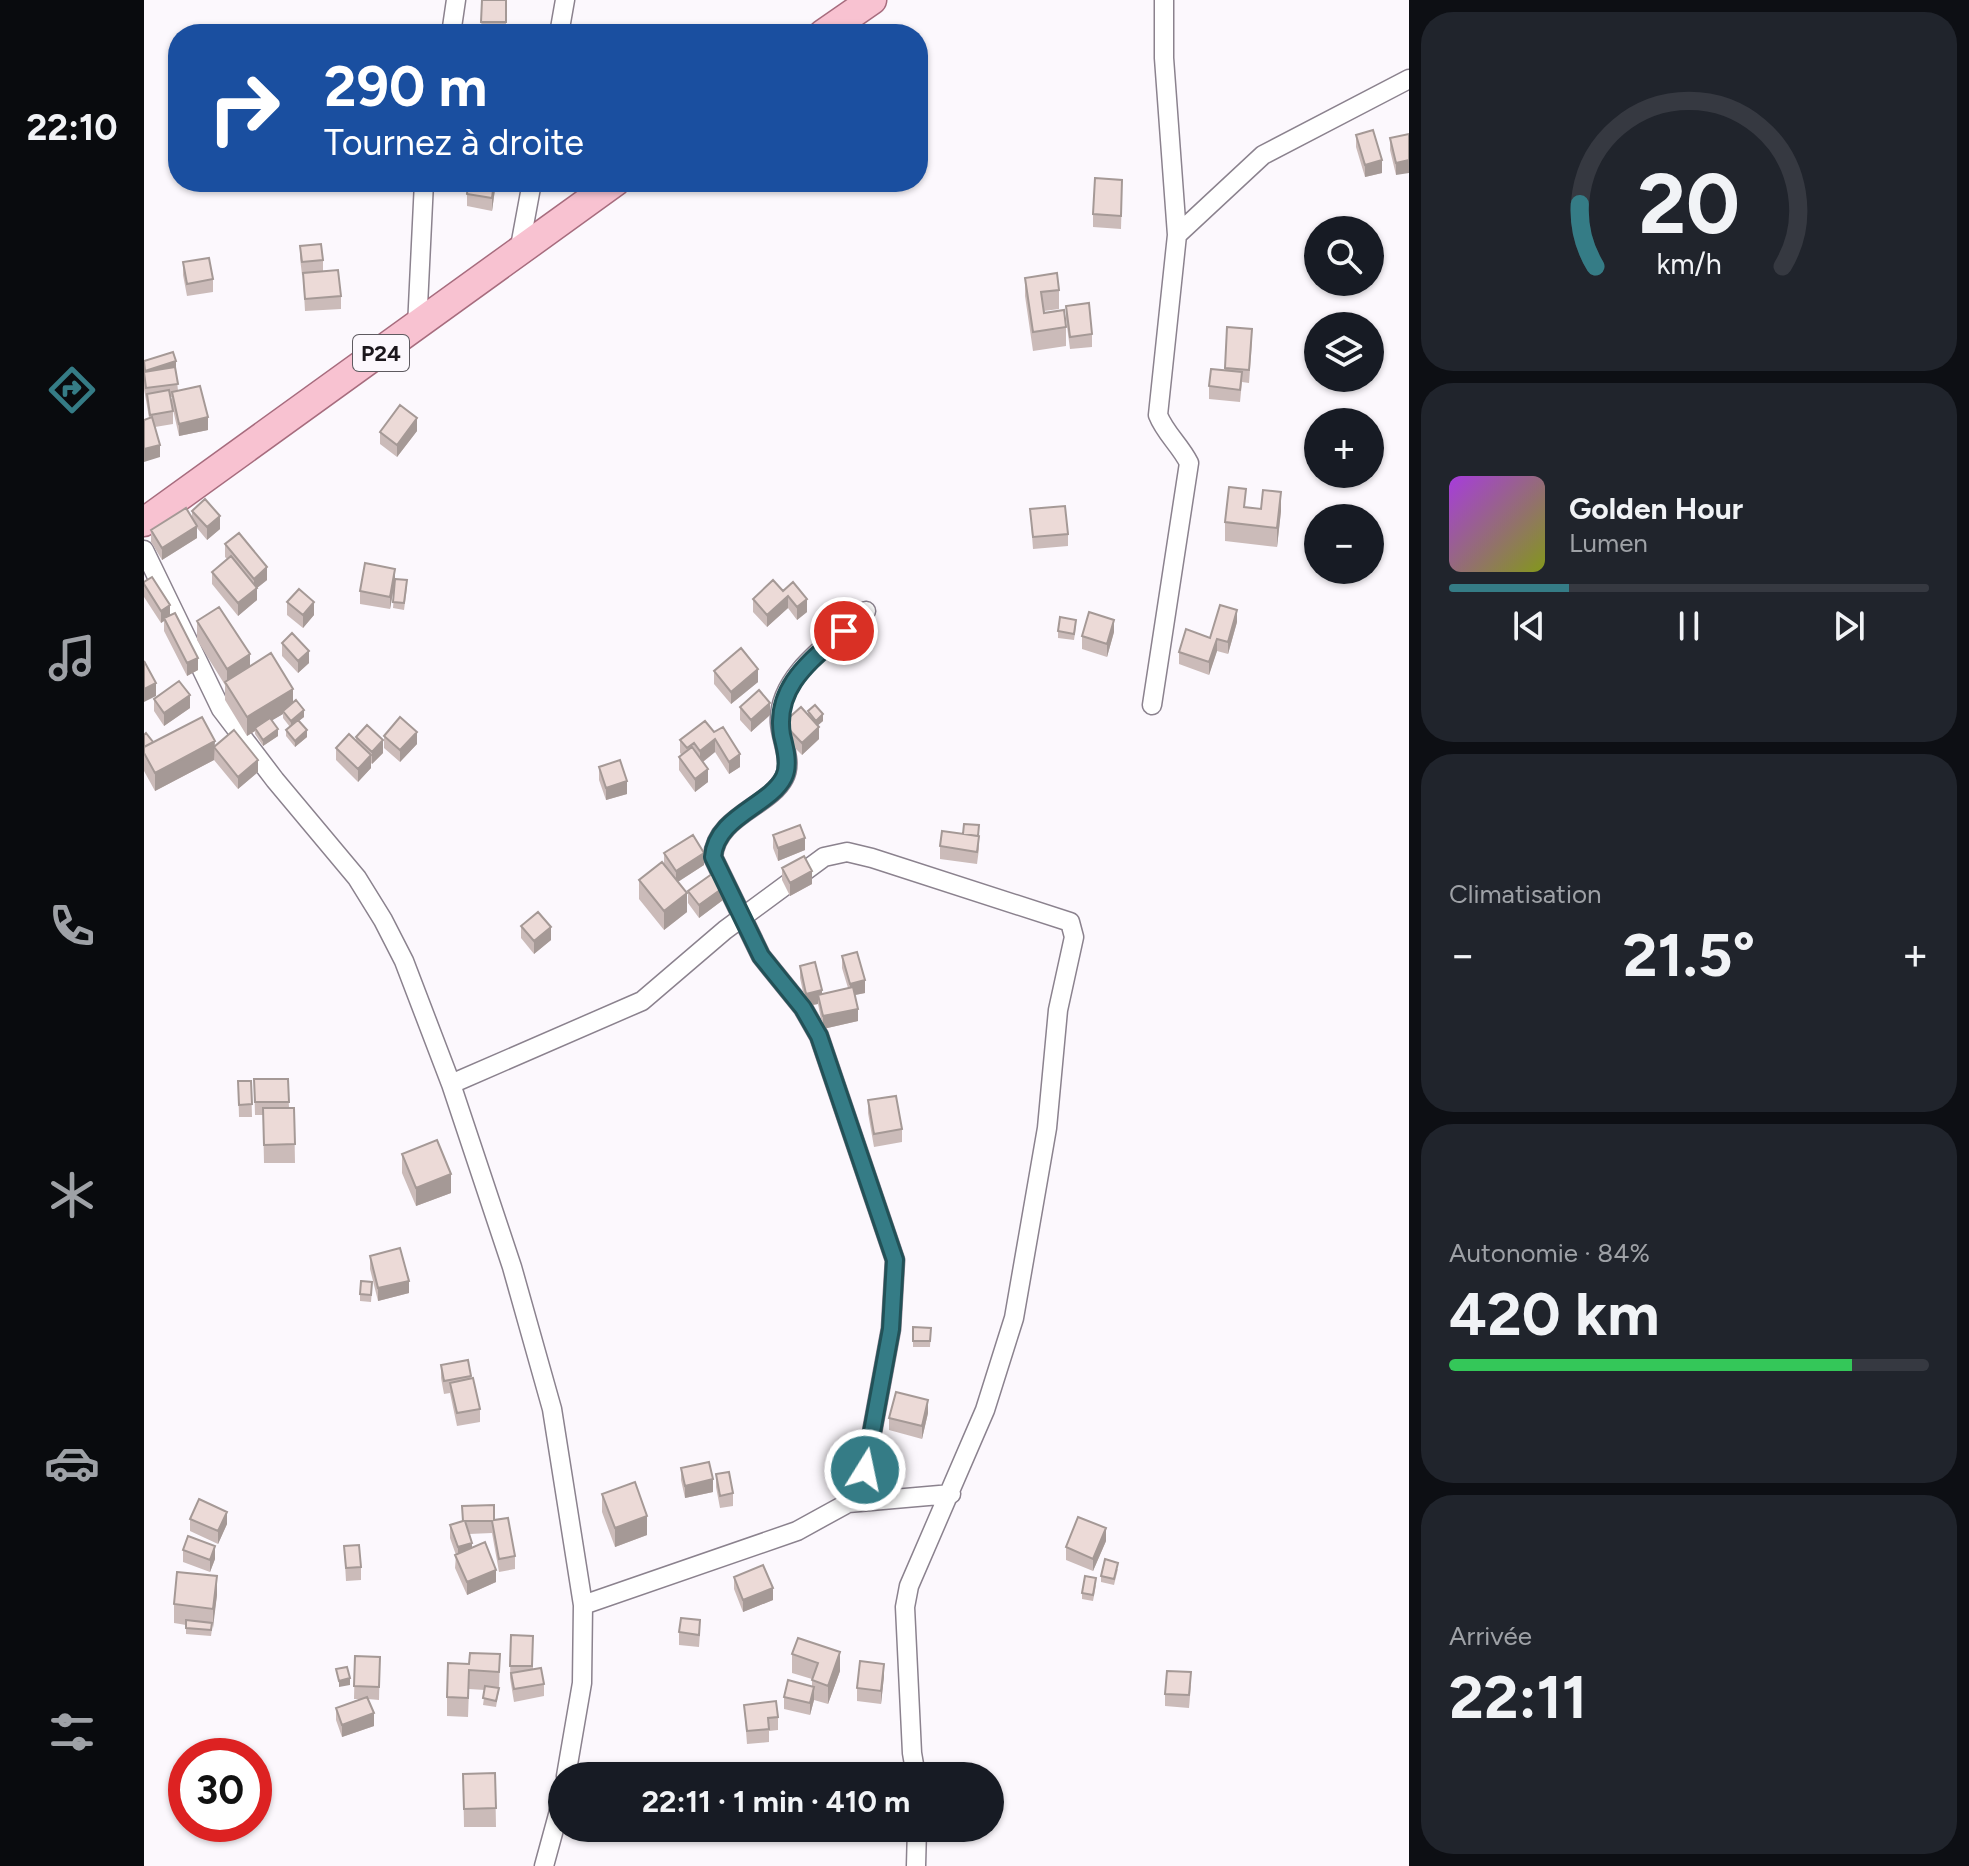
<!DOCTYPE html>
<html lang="fr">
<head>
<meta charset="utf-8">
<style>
  body { margin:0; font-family:Figtree,sans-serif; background:#20242c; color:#f1f3f6; height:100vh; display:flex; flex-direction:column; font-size:30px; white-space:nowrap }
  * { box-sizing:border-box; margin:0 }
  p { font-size:26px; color:#9ea1a6 }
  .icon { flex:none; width:44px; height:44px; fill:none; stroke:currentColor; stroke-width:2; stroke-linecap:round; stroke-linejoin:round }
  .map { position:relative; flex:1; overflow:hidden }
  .details { display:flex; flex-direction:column; gap:12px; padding:12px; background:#0d0f14; width:560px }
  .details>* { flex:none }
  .banner { position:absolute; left:24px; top:24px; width:760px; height:168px; border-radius:32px; box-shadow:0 2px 6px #0004; background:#1a4fa0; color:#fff; overflow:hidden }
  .tools { position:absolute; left:1160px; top:216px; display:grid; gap:16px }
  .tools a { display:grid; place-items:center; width:80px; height:80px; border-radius:50%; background:#171b24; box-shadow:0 2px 6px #0004; font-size:40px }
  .speed { position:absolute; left:24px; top:1738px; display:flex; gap:16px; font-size:40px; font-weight:700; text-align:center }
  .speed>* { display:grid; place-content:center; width:104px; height:104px; border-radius:50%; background:#171b24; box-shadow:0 2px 6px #0004; line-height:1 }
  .speed .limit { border:12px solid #d22; background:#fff; color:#111 }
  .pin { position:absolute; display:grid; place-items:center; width:68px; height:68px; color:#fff; margin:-34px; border:4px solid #fff; border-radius:50%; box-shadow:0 2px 8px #0007 }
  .me { position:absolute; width:88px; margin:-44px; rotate:10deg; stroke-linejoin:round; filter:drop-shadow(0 0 6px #0008) }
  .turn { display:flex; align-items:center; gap:28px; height:168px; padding:0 24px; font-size:36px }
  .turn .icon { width:104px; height:104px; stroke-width:2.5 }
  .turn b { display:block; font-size:56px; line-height:68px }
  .big { font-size:60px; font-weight:700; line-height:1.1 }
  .details .card { flex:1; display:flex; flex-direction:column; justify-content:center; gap:12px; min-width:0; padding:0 28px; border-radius:32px; background:#20242c }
  .details .dial { align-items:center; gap:0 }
  .dial svg { height:208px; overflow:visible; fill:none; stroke:#363941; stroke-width:7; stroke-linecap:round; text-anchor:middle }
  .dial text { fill:#f1f3f6; stroke:none }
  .song { display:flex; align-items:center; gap:24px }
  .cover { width:96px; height:96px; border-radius:12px; background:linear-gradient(135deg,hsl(280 70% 55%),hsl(70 70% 35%)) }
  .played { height:8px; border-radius:4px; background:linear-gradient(90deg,#357c86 25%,#363941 25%) }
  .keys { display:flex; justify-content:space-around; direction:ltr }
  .heat { display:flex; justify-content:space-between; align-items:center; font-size:44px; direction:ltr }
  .charge { height:12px; border-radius:6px; background:linear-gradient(90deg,#34c759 84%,#363941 0) }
  .trip { position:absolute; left:404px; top:1762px; width:456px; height:80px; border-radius:40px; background:#171b24; box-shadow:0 2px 6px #0004; font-weight:700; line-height:80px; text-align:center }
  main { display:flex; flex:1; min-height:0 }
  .dock { display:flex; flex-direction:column; width:144px; justify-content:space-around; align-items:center; background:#090b0e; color:#9ea1a6 }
  .dock .icon { width:56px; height:56px }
  .dock .current { color:#357c86 }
  .dock b { font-size:36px; color:#f1f3f6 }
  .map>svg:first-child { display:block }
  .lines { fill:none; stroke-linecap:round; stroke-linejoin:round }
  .minor-casing { stroke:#8b828e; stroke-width:21 }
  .primary-casing { stroke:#a76c7e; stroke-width:31 }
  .minor { stroke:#fff; stroke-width:18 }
  .primary { stroke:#f8c2d1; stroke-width:28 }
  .wall { fill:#cbbbb9 }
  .shaded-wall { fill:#a59996 }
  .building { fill:#ecdad7; stroke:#a59996; stroke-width:2 }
  .route-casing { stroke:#225157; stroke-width:20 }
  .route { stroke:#357c86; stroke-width:14 }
  .labels { text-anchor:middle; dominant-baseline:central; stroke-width:6; stroke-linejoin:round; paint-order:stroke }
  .shield { fill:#fcf8fd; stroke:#5e5a60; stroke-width:2 }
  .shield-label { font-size:22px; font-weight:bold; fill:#1b171c }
</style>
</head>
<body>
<main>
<nav class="dock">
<b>22:10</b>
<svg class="icon current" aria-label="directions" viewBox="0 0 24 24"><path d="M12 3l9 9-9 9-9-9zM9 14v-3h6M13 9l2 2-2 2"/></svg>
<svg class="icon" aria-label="music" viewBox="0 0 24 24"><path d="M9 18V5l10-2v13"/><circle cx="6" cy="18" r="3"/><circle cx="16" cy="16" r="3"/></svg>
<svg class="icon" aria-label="phone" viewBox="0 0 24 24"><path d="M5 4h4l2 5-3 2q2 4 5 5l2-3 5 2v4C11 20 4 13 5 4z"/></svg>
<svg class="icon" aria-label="climate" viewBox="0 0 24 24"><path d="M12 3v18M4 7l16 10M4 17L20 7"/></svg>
<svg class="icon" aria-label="car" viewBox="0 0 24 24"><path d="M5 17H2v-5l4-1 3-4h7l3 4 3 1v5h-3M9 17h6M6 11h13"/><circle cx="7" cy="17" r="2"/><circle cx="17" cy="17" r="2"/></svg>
<svg class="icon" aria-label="filters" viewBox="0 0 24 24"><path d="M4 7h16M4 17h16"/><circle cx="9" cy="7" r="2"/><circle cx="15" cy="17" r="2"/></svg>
</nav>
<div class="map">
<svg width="1265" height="1866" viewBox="0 0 1265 1866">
  <rect width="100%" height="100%" fill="#fcf8fd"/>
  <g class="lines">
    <g class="minor-casing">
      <path id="minor" d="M307,34L312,0
        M415,34L421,0
        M1033,235L1119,155L1265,79
        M375,252L388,182
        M273,327L280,182
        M0,550L77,709L131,780L213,878L239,920L260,961L307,1084L368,1267L408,1409L439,1605L438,1683L422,1776
        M1008,705L1045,463C1036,445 1021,433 1014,415L1033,235L1020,58V0
        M307,1084L498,1001L581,930L680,857L703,852L728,858L926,922L930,937L914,1010L903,1128L870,1318L841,1410L765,1586L761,1607L768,1753L772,1776
        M704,1503L807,1494
        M439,1605L653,1531L704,1503L714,1489L721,1470L747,1329L751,1260L675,1036L659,1008L617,956L569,857C572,816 626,806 640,778C649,762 637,740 636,723C633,675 690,640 722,611
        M400,1866L418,1800
        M772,1866L773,1828"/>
    </g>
    <g class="primary-casing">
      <path id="primary" d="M679,34L728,0
        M0,522L471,182"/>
    </g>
    <use href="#minor" class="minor"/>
    <use href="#primary" class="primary"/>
  </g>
  <path class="wall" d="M338,0H362V34H337Z
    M1265,134L1252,175L1246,150V138Z
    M1212,135L1238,173L1221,177L1212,147Z
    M352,182L348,211L323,206V194Z
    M978,192L977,229L949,227V214Z
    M156,246L179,260V271L197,296V309L161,311L159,275H158L156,258Z
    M39,262L69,279V292L43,296L39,275Z
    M881,278L915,290V309L900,311V313L922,327V346L889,351L881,296Z
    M922,306L948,334V347L926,349L922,319Z
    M1083,327L1108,342L1105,383L1098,382L1096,402L1065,399V386L1081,370Z
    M0,361L32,370L34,391L64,430L35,436L28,405V397H27L29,411V424L11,427L16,457L5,418L3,406L0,389Z
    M273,431L253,457L236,444V432Z
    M1102,508L1137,511L1133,547L1081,541V522Z
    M886,509L924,534V546L889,549Z
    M48,511L76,529L63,540L53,528V538L18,560L7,542V530L48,518Z
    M81,544L123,580L113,588V600L94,616L68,584V572L83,559L81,557Z
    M251,581L263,587L260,610L249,608L251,582L246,609L216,604V591Z
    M0,582L26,616L54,670L43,676L20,631V621L17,623L0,597Z
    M639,591L663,612L653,620L644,608L623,627L609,612V599Z
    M143,602L170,615L159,628L143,615Z
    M53,621L149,704L160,717L155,721L163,737L151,747L142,736V730L146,727L139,718V714L128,720L134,736L119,746L111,734V731L103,736L81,700V685L53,640Z
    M1093,622L1084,654L1073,651L1065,675L1035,664V652L1066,638Z
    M932,626L930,640L914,638V631Z
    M970,632L963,657L938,649V636Z
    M138,643L165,663L154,673L138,656Z
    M570,671L614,682L587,704L570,684Z
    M10,699L46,708L20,726L10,711Z
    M596,707L626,715L607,732L596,720Z
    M664,711L679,721L674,725L675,739L658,755L639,736V723L664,715Z
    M570,732L596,767L585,774L571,752L559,762L564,782L551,792L535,770V757L538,755L536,753V740Z
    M0,735L9,742L71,746L114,772L94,789L70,760L11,791L0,771Z
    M240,736L273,744L256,762L240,748Z
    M212,737L239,753L228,764L227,763V768L214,782L192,760V748L212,741Z
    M455,767L483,794L462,800L455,780Z
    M629,835L661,850L634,861L629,848Z
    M835,836V849L833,864L796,859V846Z
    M520,853L560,865L534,882L543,912L520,930L495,899V880L520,865Z
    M638,868L668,884L646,896L638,880Z
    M544,891L583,897L555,918L544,903Z
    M377,926L407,940L390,954L377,938Z
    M698,956L721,993L711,995L714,1021L679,1029L674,1004L662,1006L656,978V966L678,994L704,988L698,968Z
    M110,1079H144L145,1108H150L151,1163H120L119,1115H111Z
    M94,1081H107L108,1117H95Z
    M724,1100L758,1129V1142L730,1147L724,1113Z
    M258,1154L307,1193L272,1206L258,1173Z
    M226,1256L265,1293L234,1301L226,1269Z
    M228,1289L227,1302L216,1301V1294Z
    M769,1327L787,1328L786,1347H769Z
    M324,1360L327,1379L336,1409V1422L313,1426L306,1393L300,1394L297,1378V1365Z
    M784,1413L778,1439L745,1430V1418Z
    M537,1468L569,1492L541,1498L537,1480Z
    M572,1474L589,1493V1506L576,1508L572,1487Z
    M458,1494L503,1535L471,1547L458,1512Z
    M318,1506L350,1520L371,1556V1569L355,1572L348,1533L325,1534L328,1548L352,1582L323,1595L311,1568L312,1555L306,1538V1525L319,1521Z
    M46,1519L83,1524L74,1544L46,1531Z
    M962,1541L949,1571L922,1560V1547Z
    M200,1546L217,1567V1580L202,1581Z
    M39,1550L71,1559L66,1572L39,1562Z
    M974,1569L970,1585L957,1582V1576Z
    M590,1577L629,1600L599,1612L590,1589Z
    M952,1585L949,1601L938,1599V1593Z
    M73,1595L67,1636L42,1634V1625L30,1623V1604Z
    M535,1632L556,1633L555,1647L535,1645Z
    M367,1635L389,1636V1669L400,1684V1696L370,1702L366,1678Z
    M356,1654L355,1690L352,1707L339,1705L341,1690L325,1689L324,1717L303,1716V1697L325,1664Z
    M648,1654L696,1671L684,1704L670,1700L666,1715L640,1709V1697L668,1687V1679L648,1673Z
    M211,1656L236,1657L235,1700L224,1699L230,1726L198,1737L192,1720V1708L216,1699H210Z
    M740,1676L737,1704L713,1701V1688Z
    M1047,1685L1045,1708L1021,1706V1694Z
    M600,1705L634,1717V1730L625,1731V1742L603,1744Z
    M351,1773L352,1827H320L319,1774Z"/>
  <path class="shaded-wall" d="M1238,160V173L1221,177V165Z
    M1265,160V173L1252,175V163Z
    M350,182H352L348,211V198Z
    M32,361V374L1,371Z
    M64,417V430L35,436V424Z
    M273,418V431L253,457V445Z
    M16,445V457L0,462V449Z
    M1137,492V511L1133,547V528Z
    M76,516V529L63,540V527Z
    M53,526V538L18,560V548Z
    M123,567V580L113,588V600L94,616V603L110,591V579Z
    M251,569V581L246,609V597Z
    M644,596V608L623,627V615Z
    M663,599V612L653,620V607Z
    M170,602V615L159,628V615Z
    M26,605V618H20V621L17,623V611Z
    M1093,610V622L1084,654V642Z
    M970,620V632L963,657V644Z
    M1073,639V651L1065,675V662Z
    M165,651V663L154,673V661Z
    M106,654V673L83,685V669Z
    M54,658V670L43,676V663Z
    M614,669V682L587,704V692Z
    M12,683V696L0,702V689Z
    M149,689V707L139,711V714L112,730L111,728V731L103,736V717Z
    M46,695V708L20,726V713Z
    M626,703V715L607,732V720Z
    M160,710V717L147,727V721Z
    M679,714V721L672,727V721Z
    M675,727V739L658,755V743Z
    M134,729V736L119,746V740Z
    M163,730V737L151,747V741Z
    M273,732V744L256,762V750Z
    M571,739V752L556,764V751Z
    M239,740V753L228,764V752Z
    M71,741L70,760L11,791V773Z
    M596,754V767L585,774V762Z
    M227,755V768L214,782V769Z
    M114,760V772L94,789V777Z
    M564,769V782L551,792V779Z
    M483,781V794L462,800V788Z
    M661,838V850L634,861V848Z
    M560,853V865L532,883V871Z
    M668,871V884L646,896V883Z
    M583,885V897L555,918V905Z
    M543,893V912L520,930V911Z
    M407,927V940L390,954V941Z
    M721,980V993L706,996V984Z
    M678,990V1003L674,995V1004L662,1006V994Z
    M714,1009V1021L679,1029V1016Z
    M307,1174V1193L272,1206V1188Z
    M265,1281V1293L234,1301V1288Z
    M784,1400V1413L778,1439V1426Z
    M569,1479V1492L541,1498V1486Z
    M83,1512V1524L74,1544V1531Z
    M503,1516V1535L471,1547V1528Z
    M962,1528V1541L949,1571V1559Z
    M328,1543V1555L314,1560V1547Z
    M71,1546V1559L66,1572V1560Z
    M352,1570V1582L323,1595V1582Z
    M73,1576V1595L69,1628V1609Z
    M629,1588V1600L599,1612V1600Z
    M696,1652V1671L684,1704V1686Z
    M740,1664V1676L737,1704V1691Z
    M206,1678V1685L195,1687V1681Z
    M670,1687V1700L666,1715V1703Z
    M230,1713V1726L198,1737V1725Z"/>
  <path class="building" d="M338,0H362V22H337Z
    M1229,130L1238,160L1221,165L1212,135Z
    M1265,134V160L1252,163L1246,138Z
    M951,178L978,180L977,216L949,214Z
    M324,182H350L348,198L323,194Z
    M177,244L179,260L158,262L156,246Z
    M65,258L69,279L43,284L39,262Z
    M194,270L197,296L161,299L159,273Z
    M913,273L915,290L897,292L900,313L920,310L922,327L889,332L881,278Z
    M945,303L948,334L926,337L922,306Z
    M1083,327L1108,329L1105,370L1081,368Z
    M29,352L32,361L1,371L0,361Z
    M31,367L34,384L2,388L0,372Z
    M1067,369L1098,372L1096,390L1065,386Z
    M56,386L64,417L35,424L28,392Z
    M25,390L29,411L6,415L3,394Z
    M256,405L273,418L253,445L236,432Z
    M8,417L16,445L0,449V420Z
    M1085,487L1102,489L1100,507L1117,509L1119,490L1137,492L1133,528L1081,522Z
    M61,499L76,516L63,527L48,511Z
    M921,506L924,534L889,537L886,509Z
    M42,508L53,526L18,548L7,530Z
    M95,533L123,567L110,579L81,544Z
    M87,556L113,588L94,603L68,572Z
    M221,563L251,569L246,597L216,591Z
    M8,577L26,605L17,611L0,584V582Z
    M251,579L263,580L260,603L249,602Z
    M629,580L639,591L649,582L663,599L653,607L644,596L623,615L609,599Z
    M155,589L170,602L159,615L143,602Z
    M1076,605L1093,610L1084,642L1073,639L1065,662L1035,652L1042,629L1066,638Z
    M75,607L106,654L83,669L53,621Z
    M945,612L970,620L963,644L938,636Z
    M31,613L54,658L43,663L20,618Z
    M916,617L932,620L930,634L914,631Z
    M148,633L165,651L154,661L138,643Z
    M597,648L614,669L587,692L570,671Z
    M127,653L149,689L103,717L81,682Z
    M0,661L12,683L0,689Z
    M35,681L46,695L20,713L10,699Z
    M615,690L626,703L607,720L596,707Z
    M152,700L160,710L147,721L139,711Z
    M671,705L679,714L672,721L664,711Z
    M657,707L675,727L658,743L639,723Z
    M58,717L71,741L11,773L0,753V747Z
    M256,717L273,732L256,750L240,736Z
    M126,718L134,729L119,740L111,728Z
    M154,720L163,730L151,741L142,730Z
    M561,721L570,732L579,727L596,754L585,762L571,739L556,751L550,743L543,748L536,740Z
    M223,725L239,740L228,752L212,737Z
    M90,730L114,760L94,777L70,747Z
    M2,733L9,742L0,747V735Z
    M205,734L227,755L214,769L192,748Z
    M548,747L564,769L551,779L535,757Z
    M476,760L483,781L462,788L455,767Z
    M820,824L835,825L834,836L819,834Z
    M656,825L661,838L634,848L629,835Z
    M798,831L835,836L833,852L796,846Z
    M549,835L560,853L532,871L520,853Z
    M660,856L668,871L646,883L638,868Z
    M518,862L543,893L520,911L495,880Z
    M572,871L583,885L555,905L544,891Z
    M394,912L407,927L390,941L377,926Z
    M713,952L721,980L706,984L698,956Z
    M671,962L678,990L662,994L656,966Z
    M709,987L714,1009L679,1016L674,995Z
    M110,1079H144L145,1102H111Z
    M94,1081H107L108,1104L95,1105Z
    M752,1096L758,1129L730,1134L724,1100Z
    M119,1108H150L151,1144L120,1145Z
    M293,1140L307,1174L272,1188L258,1154Z
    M256,1248L265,1281L234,1288L226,1256Z
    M217,1281L228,1282L227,1295L216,1294Z
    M769,1327L787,1328L786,1341H769Z
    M324,1360L327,1376L300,1381L297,1365Z
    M329,1378L336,1409L313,1413L306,1383Z
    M752,1392L784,1400L778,1426L745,1418Z
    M565,1462L569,1479L541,1486L537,1468Z
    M585,1472L589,1493L576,1496L572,1474Z
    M491,1482L503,1516L471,1528L458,1494Z
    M55,1499L83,1512L74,1531L46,1519Z
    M350,1505V1520L364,1518L371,1556L355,1559L348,1521H321L328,1543L314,1547L306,1525L319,1521L318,1506Z
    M934,1517L962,1528L949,1559L922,1547Z
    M44,1536L71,1546L66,1560L39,1550Z
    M341,1542L352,1570L323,1582L311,1555Z
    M215,1545L217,1567L202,1568L200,1546Z
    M961,1559L974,1563L970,1579L957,1576Z
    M619,1565L629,1588L599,1600L590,1577Z
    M33,1572L73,1576L69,1609L30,1604Z
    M941,1576L952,1578L949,1595L938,1593Z
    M537,1618L556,1620L555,1635L535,1632Z
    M42,1620L68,1623L67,1630L42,1628Z
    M367,1635L389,1636L388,1666H366Z
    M654,1638L696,1652L684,1686L668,1680L674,1663L648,1654Z
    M326,1653L356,1654L355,1672L325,1670L324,1698L303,1697L304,1663L325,1664Z
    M211,1656L236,1657L235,1687L210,1686Z
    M716,1661L740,1664L737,1691L713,1688Z
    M203,1667L206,1678L195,1681L192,1669Z
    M397,1668L400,1684L370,1689L367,1673Z
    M1023,1671L1047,1672L1045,1695L1021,1694Z
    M644,1680L670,1687L666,1703L640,1697Z
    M341,1686L355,1688L352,1701L339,1698Z
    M223,1697L230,1713L198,1725L192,1708Z
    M632,1701L634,1717L624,1718L625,1729L603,1731L600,1705Z
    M351,1773L352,1808L320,1809L319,1774Z"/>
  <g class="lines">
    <g class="route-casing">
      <path id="route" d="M700,631C668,660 630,686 638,735C641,747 646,765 640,777C626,806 572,816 569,857L617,956L659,1008L675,1036L751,1260L747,1329L721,1470"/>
    </g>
    <use href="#route" class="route"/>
  </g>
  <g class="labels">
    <rect class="shield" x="209" y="335" width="56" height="36" rx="6"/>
    <g class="shield-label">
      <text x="237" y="353">P24</text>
    </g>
  </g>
</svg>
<div class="tools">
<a><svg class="icon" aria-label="search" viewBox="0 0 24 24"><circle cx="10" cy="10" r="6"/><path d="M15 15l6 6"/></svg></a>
<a><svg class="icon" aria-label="layers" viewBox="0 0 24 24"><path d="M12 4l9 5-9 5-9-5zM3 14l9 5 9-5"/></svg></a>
<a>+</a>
<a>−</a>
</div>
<div class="speed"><div class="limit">30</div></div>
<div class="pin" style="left:700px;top:631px;background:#d93025"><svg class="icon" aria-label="arrive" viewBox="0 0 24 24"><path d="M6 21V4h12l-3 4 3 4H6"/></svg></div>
<svg class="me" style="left:721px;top:1470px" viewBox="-20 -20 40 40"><circle r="17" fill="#357c86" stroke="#fff" stroke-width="3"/><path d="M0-11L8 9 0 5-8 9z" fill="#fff"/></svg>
<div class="trip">22:11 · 1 min · 410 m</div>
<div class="banner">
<div class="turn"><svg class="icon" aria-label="right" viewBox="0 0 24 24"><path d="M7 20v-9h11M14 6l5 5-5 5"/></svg><div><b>290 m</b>Tournez à droite</div></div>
</div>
</div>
<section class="details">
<div class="card dial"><svg viewBox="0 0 100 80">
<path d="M14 69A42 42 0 1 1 86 69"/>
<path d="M14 69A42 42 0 0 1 8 45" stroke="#357c86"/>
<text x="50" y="56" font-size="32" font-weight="700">20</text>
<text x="50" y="72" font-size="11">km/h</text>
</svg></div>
<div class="card">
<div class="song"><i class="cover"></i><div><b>Golden Hour</b><p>Lumen</p></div></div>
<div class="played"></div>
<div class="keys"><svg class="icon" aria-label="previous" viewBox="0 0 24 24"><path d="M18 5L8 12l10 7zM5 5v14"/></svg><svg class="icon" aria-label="pause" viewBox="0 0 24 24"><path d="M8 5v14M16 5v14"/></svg><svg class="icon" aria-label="next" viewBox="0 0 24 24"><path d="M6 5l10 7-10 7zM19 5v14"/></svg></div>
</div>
<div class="card"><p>Climatisation</p>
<div class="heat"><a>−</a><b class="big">21.5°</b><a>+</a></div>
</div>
<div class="card"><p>Autonomie · 84%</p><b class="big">420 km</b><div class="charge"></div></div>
<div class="card"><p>Arrivée</p><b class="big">22:11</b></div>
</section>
</main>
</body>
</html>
